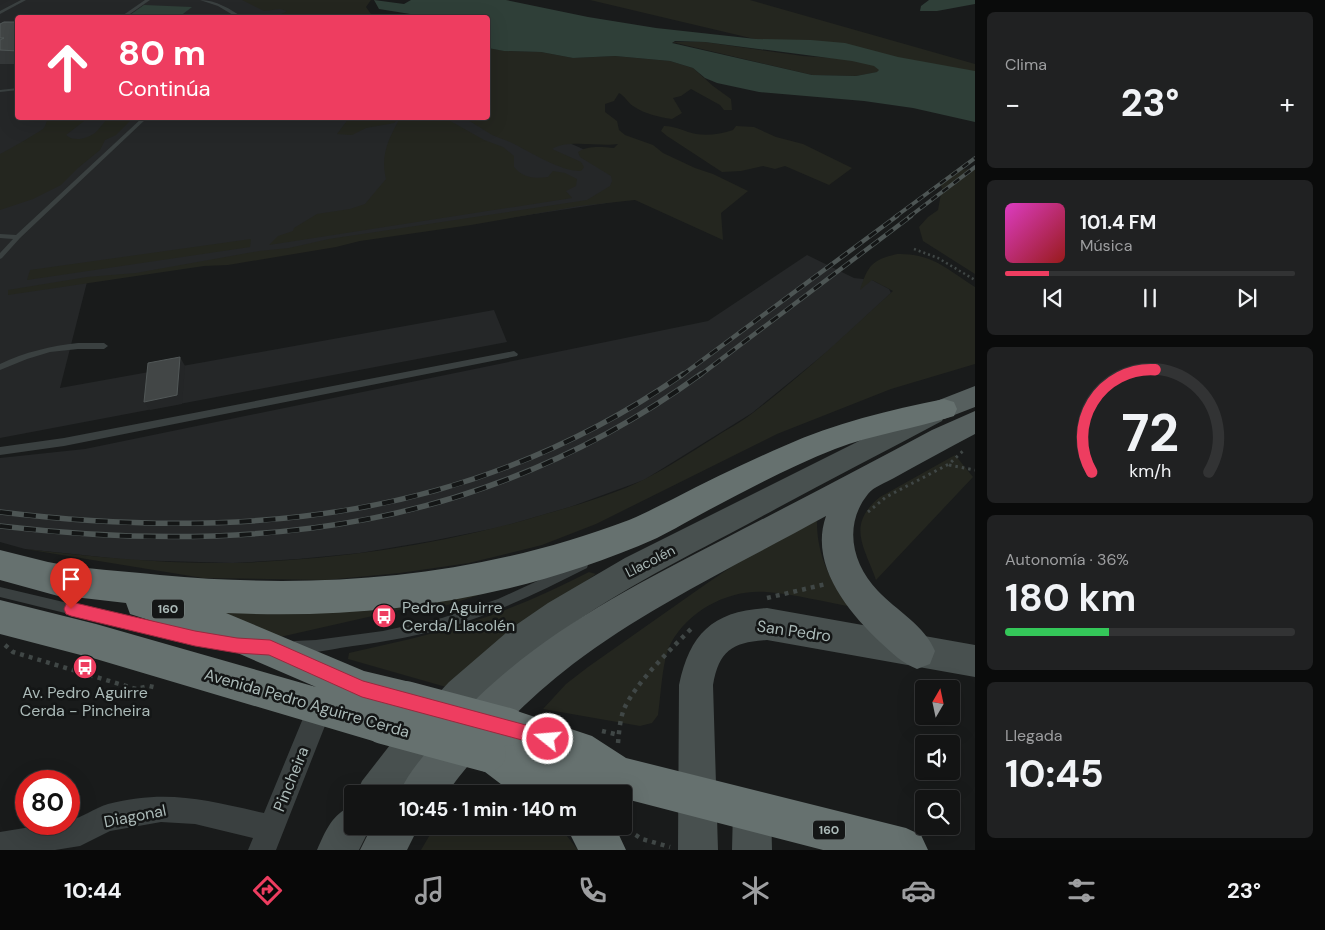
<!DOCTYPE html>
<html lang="es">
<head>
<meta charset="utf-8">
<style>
  body { margin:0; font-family:"DM Sans",sans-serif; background:#202122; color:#f1f3f6; height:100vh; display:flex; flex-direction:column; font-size:19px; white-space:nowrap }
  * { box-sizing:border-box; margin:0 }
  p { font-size:16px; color:#9d9ea0 }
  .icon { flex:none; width:28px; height:28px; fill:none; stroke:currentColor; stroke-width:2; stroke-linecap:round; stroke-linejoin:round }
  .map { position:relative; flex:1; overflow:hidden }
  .side { display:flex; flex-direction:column; gap:12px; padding:12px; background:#0a0b0b; width:350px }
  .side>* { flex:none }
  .banner { position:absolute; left:15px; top:15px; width:475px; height:105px; border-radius:5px; box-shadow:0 5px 20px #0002,0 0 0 1px #323334; background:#ee3d60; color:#fff; overflow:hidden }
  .needle { width:32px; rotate:9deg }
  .controls { position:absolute; left:915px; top:680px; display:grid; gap:10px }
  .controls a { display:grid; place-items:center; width:45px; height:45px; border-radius:5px; background:#131414; box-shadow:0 5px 20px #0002,0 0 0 1px #323334; font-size:25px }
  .speed { position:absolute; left:15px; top:770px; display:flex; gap:10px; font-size:25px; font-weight:700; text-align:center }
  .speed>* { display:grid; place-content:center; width:65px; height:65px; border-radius:50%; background:#131414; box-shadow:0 5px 20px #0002,0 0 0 1px #323334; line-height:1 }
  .speed .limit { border:8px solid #d22; background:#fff; color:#111 }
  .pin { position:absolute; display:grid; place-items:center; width:42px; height:42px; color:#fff; margin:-51px -21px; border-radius:50% 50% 50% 0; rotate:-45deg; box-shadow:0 0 5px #0007 }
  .pin .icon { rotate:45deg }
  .me { position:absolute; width:55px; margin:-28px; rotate:287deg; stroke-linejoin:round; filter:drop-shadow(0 0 4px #0008) }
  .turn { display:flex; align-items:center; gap:18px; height:105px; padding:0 20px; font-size:22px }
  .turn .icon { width:65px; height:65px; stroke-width:2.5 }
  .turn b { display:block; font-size:35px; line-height:42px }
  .big { font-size:38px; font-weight:700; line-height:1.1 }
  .side .tile { flex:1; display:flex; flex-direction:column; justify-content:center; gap:8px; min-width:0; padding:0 18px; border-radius:8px; background:#202122 }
  .side .dial { align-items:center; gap:0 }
  .dial svg { height:130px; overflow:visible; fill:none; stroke:#323334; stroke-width:7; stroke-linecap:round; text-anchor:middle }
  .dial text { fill:#f1f3f6; stroke:none }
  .song { display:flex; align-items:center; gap:15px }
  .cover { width:60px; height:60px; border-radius:8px; background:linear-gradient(135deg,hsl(310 70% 55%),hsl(0 70% 35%)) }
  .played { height:5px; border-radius:2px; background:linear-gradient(90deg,#ee3d60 15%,#323334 15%) }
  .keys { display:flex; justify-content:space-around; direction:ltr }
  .heat { display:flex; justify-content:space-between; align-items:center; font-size:28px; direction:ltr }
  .charge { height:8px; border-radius:4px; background:linear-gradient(90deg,#34c759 36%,#323334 0) }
  .trip { position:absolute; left:344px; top:785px; width:288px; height:50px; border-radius:5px; background:#131414; box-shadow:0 5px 20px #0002,0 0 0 1px #323334; font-weight:700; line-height:50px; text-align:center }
  .tabs { display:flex; height:80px; justify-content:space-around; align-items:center; background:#080808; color:#9d9ea0 }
  .tabs .icon { width:35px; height:35px }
  .tabs .active { color:#ee3d60 }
  .tabs b { font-size:22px; color:#f1f3f6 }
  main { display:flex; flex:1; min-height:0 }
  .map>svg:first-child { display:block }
  .built { fill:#252728 }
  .green { fill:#24261f }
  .water { fill:#2f3f38; fill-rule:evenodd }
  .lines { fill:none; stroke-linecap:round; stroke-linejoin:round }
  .path-far2 { stroke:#404746; stroke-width:2.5; stroke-dasharray:2 3; stroke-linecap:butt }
  .path-far1 { stroke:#404746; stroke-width:3; stroke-dasharray:2.5 4; stroke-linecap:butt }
  .path { stroke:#404746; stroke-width:4.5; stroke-dasharray:4 5; stroke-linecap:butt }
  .lane { fill:#3a4040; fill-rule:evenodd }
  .street { fill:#3a4040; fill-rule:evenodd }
  .secondary { fill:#48504f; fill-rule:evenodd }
  .primary { fill:#565f5e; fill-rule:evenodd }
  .highway { fill:#66716f; fill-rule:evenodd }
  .rail-far2-casing { stroke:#4d5554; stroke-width:4 }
  .rail-far1-casing { stroke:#4d5554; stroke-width:4.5 }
  .rail-casing { stroke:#4d5554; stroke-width:5.5 }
  .rail-far2 { stroke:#141616; stroke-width:2.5; stroke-dasharray:7; stroke-linecap:butt }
  .rail-far1 { stroke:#141616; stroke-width:3; stroke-dasharray:9; stroke-linecap:butt }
  .rail { stroke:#141616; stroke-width:4; stroke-dasharray:12; stroke-linecap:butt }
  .highway-bridge { stroke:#66716f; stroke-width:38 }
  .wall { fill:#353839 }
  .shaded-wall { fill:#242627 }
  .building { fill:#424646; stroke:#525858 }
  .route { fill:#ee3d60; stroke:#9b283e }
  .labels { text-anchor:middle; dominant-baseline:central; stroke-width:5; stroke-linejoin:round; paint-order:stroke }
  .shield { fill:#141616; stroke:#7e8987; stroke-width:1 }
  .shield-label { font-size:12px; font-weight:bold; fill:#abbab8 }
  .street-label { font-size:14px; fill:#abbab8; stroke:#141616 }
  .near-poi-label { font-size:16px; fill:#abbab8; stroke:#141616; text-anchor:start }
  .near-street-label { font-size:16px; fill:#abbab8; stroke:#141616 }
</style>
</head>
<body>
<main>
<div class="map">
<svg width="975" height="850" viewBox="0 0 975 850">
  <rect width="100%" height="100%" fill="#191b1b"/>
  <path class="built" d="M0,0H272L305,17L18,18V118H488L565,141L679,192L87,282L60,388L494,310L507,342L0,438Z
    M807,255L854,278L872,280L889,289L891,293L833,347L752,413L644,480L570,507L501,527L431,541L360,553L298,559L234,563L129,560L25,549L0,542V458L85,449L708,321Z"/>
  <path class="green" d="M242,0H371L366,7L371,14L380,17H276L287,11L280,9L264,11Z
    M590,0H750L975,64V88L880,69L878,72L856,76L812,75L672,42H705L803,56L834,58Z
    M488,48L505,51L541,52L573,58L615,56L670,61L693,68L713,86L731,99L732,110H724L720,105L691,89L681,96L673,98L682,113L672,119C658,117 645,114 633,106C627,102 626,97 619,93L614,101L605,104V112L617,121L619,130L625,135L653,145L663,153L695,168L713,174L748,191L721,213L723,240L635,200L579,206L471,225L360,241L336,247L228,265L204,266L8,295V290L87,277L136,273L259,251L289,248L329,239L587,200L610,186L612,181L611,176L580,157L578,152C588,145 603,147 614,148L618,144C599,147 567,139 552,149L581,162L584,167L581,171C559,171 531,152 510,142C504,139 495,137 489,133C480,128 473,122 463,118H488Z
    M48,118H88L66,135C74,143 90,138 97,131C101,127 104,122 108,118H133L116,135L105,140L100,150L78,168L61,185L33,199L0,210V154C3,153 41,131 43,129C46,126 46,122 48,118Z
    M349,118H399L394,123L366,128L352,135L337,134Z
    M400,118H445L484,140L503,147L514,156V167C523,178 535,179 548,177L553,171L565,173L577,179L576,186L566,191L572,198L269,245L278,236L293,231L294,228L317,214L350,209L365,204L386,179C380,155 389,138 400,118Z
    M664,126C676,126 685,132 696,134C708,136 721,134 733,130L736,126L754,127L776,137L803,144L852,168L829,185L785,166L775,169L763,166L741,171L722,172L667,136L661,131Z
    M975,168V274L923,241L919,227L928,217L938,210L942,188L939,182L954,171Z
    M251,239L250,247L27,280L30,270Z
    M897,254C932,253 948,270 975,287V364L891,389L777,434L596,524L542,545L469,563L400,573L326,580L203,578L25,549C94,557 164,564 233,563C337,560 443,545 542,515C574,506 616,494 645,479C669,467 691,452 714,438C727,429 742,422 754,412C803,375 848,332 893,291L872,280L860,290C868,266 871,260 897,254Z
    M955,455L973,477L876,580C864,546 846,525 880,497Z
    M817,518C816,552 829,583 853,607C824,602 795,594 766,592C729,589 689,610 671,643C662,659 661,696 658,715L652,723L640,726L543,709L566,684L588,667L706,584L743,559Z
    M589,572L596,574L537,615L453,689L348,659L349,653C401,641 455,630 505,610C534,599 561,586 589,572Z
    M494,590L423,613L421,605L280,637L186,601Z
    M435,826H559L578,850H421Z"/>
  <path class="water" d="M374,0L404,4L411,0H506L588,17L656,28L756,39L811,40L845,43L898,57L975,71V122L913,108L864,101L759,92L717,83L705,78L693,68L670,61L615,56L573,58L541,52L504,51L488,48V18L429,17L379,9ZM675,41L705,42L852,61L874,66L879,70L877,72L856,76L812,75L672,43Z
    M929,0H975V4L937,11H920L921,6Z
    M144,5L192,7L179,17H127Z"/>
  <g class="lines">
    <path class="path-far2" d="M914,249L938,258L975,280"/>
    <path class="path-far1" d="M949,465L975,470
      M868,512L886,497L949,464L963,451"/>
    <path class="path" d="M767,598L826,584
      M5,645L13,652L136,689L149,686L158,688
      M602,731L619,735
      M618,743C619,732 620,719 624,709C636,682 673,647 694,626
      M628,830L642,839L670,847"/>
    <path class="lane" d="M21,0H26L0,14V11Z
      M145,0H150L124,18H119Z
      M200,0C216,0 230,9 244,18H238L218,6Z
      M18,88V90L0,92V90Z
      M142,118H147L20,238L2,258L0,259V253L13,239L0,238V234L16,235Z
      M78,343H104L108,346L104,349H78L50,352L27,359L0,370V364C25,352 51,346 78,343Z
      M514,351L518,354L517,356L64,446L0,455V447L64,438Z
      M583,560L587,562L588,565L587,568C540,592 492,615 442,629C408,638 375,643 340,648C327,650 303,656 291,651L289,647L291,643L295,641L316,640L383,631L442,618L498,599Z
      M0,587L195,633L222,637L226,639L228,643L226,647L222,649L195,645L0,597Z"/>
    <path class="street" d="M320,696L329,699L332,708L276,850H248L253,838L195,824L161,822L110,831L80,846L55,850H0V832L49,824H69V820C83,818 94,808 108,804C167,789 206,800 264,813L311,699Z"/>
    <path class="secondary" d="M933,404L942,407L945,414L942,421C872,458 801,495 731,533C664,568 597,603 537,650C484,690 438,740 398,794H356L362,781L390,745L449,682L513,627L548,603L625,558Z
      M767,608L975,645V677L767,640C733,642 719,650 713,685L718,850H678L679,685C690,633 713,611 767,608Z
      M752,791L765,797L771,810L772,850H732L733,810L739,797Z
      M352,806V826H371L359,850H317C326,830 332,814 352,806Z"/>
    <path class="primary" d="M975,386V407L944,419L934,416L931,409L934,402Z
      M975,411V434C948,448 921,463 894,478C887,482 873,487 868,494C843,525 852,564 878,591C896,610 925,626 935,651L930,664L917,669C902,663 892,653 880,642C847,611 809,564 826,516C743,562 649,606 573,664C525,701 482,745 446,794H399C409,770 427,752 444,733C523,642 619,593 724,539C794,503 863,467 932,430Z
      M372,826H419L407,850H360Z"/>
    <path class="highway" d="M944,399L954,402L957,409L954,416C914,429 874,434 835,449C787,468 740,493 694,518C681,525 669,532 657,538C519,599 376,620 226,613L364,671L406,681L419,687L425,700L419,713L406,719L399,717L402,725L397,739L383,744L96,659L0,634V600L96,624L316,687L196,635L130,614L126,603L74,597L69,599L0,580V550C16,554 32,558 48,562C84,569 123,571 160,575C321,590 476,578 629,520C644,514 658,506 673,499C710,480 747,462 784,446C835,423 889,410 944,399Z
      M508,708L592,736L626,758L906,828L921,835L928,850H823L622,798V794H589L568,789L570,794H514L485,772L473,767L467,753L473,739L487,733L492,734L489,727L494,713Z
      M566,826H613L619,835L626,850H578Z"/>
    <g class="rail-far2-casing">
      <path id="rail-far2" d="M895,217L975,158
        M909,217L975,167"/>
    </g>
    <g class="rail-far1-casing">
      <path id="rail-far1" d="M681,376L897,216
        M699,376L911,216"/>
    </g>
    <g class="rail-casing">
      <path id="rail" d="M0,512C246,542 474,519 683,374
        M0,526C256,556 487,529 701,374"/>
    </g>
    <use href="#rail-far2" class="rail-far2"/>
    <use href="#rail-far1" class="rail-far1"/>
    <use href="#rail" class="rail"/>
    <path class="highway-bridge" d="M406,700L508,727
      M383,725L487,753"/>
  </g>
  <path class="wall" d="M18,22V64H0V24Z"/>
  <path class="shaded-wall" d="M0,0H10L0,5Z
    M180,357L185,366L182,404L150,410L144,402Z"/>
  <path class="building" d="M41,15L76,16L75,18H37Z
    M4,22H18V51L0,50V40L4,38H0V24Z
    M180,357L177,395L144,402L148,363Z"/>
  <path class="route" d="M71,602L195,631L237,638L270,640L363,681L548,731L554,734L556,739L554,745L548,747L362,697L269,655L237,653L195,646L71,616L66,614L64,609L66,604Z"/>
  <defs>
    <g id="bus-disc" transform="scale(1.25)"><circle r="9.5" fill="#ee3d60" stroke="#141616"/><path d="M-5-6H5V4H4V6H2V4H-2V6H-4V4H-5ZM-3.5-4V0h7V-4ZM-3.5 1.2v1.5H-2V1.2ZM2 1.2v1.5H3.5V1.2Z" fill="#fff"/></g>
  </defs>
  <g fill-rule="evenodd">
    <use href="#bus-disc" x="384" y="616"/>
    <use href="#bus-disc" x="85" y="667"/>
  </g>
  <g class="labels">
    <g class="shield">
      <rect x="152" y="599.5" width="32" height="19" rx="4"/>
      <rect x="813" y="820.5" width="32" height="19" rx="4"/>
    </g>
    <g class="shield-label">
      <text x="168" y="609">160</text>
      <text x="829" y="830">160</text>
    </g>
    <g class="street-label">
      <text transform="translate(650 561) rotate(-27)">Llacolén</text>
    </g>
    <g class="near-poi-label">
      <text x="402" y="607">Pedro Aguirre<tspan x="402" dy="18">Cerda/Llacolén</tspan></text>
      <text x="85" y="692" text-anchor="middle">Av. Pedro Aguirre<tspan x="85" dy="18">Cerda - Pincheira</tspan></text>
    </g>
    <g class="near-street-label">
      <text transform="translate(794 631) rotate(8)">San Pedro</text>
      <text transform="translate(307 703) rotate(16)">Avenida Pedro Aguirre Cerda</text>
      <text transform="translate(291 779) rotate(-68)">Pincheira</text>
      <text transform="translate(135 816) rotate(-11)">Diagonal</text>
    </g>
  </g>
</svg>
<div class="controls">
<a><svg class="needle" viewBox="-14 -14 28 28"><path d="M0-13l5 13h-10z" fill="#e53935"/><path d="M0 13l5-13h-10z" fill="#9d9ea0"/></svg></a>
<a><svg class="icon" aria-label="sound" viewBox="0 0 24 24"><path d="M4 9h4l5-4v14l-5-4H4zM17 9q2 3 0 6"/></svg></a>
<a><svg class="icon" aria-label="search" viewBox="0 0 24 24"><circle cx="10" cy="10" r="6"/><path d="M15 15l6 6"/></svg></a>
</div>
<div class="speed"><div class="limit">80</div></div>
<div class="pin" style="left:71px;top:609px;background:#d93025"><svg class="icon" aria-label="arrive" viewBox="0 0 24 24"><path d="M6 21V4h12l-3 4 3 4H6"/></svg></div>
<svg class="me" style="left:548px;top:739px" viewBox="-20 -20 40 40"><circle r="17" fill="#ee3d60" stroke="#fff" stroke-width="3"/><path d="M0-11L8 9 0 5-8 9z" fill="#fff"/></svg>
<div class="trip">10:45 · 1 min · 140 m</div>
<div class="banner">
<div class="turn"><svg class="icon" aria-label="ahead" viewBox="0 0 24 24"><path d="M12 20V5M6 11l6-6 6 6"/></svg><div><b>80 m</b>Continúa</div></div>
</div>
</div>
<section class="side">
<div class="tile"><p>Clima</p>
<div class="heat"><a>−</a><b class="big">23°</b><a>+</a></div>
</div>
<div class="tile">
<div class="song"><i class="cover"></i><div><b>101.4 FM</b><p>Música</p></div></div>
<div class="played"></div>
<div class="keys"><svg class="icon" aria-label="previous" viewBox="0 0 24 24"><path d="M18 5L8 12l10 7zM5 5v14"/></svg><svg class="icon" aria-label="pause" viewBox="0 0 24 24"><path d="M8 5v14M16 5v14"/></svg><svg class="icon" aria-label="next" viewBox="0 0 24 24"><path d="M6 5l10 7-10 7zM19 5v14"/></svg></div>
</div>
<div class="tile dial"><svg viewBox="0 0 100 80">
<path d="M14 69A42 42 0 1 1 86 69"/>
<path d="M14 69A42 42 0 0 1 53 6" stroke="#ee3d60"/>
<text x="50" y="56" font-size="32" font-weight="700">72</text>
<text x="50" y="72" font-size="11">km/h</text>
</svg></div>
<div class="tile"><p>Autonomía · 36%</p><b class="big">180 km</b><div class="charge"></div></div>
<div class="tile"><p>Llegada</p><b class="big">10:45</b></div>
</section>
</main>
<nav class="tabs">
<b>10:44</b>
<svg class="icon active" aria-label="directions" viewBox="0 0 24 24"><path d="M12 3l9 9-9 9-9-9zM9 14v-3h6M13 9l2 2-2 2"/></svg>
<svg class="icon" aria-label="music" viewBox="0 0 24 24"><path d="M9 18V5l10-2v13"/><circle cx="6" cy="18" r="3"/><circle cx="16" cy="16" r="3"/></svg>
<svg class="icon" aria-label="phone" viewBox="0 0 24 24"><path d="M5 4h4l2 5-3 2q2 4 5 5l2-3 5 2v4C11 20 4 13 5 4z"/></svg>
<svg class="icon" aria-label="climate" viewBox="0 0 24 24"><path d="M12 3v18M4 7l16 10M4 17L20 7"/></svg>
<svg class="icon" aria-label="car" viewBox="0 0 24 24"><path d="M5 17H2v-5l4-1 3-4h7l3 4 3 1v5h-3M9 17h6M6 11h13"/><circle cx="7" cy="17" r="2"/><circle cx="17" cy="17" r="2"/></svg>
<svg class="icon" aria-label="filters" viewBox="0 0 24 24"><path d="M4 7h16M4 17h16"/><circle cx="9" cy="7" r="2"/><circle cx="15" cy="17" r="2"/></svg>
<b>23°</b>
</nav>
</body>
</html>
